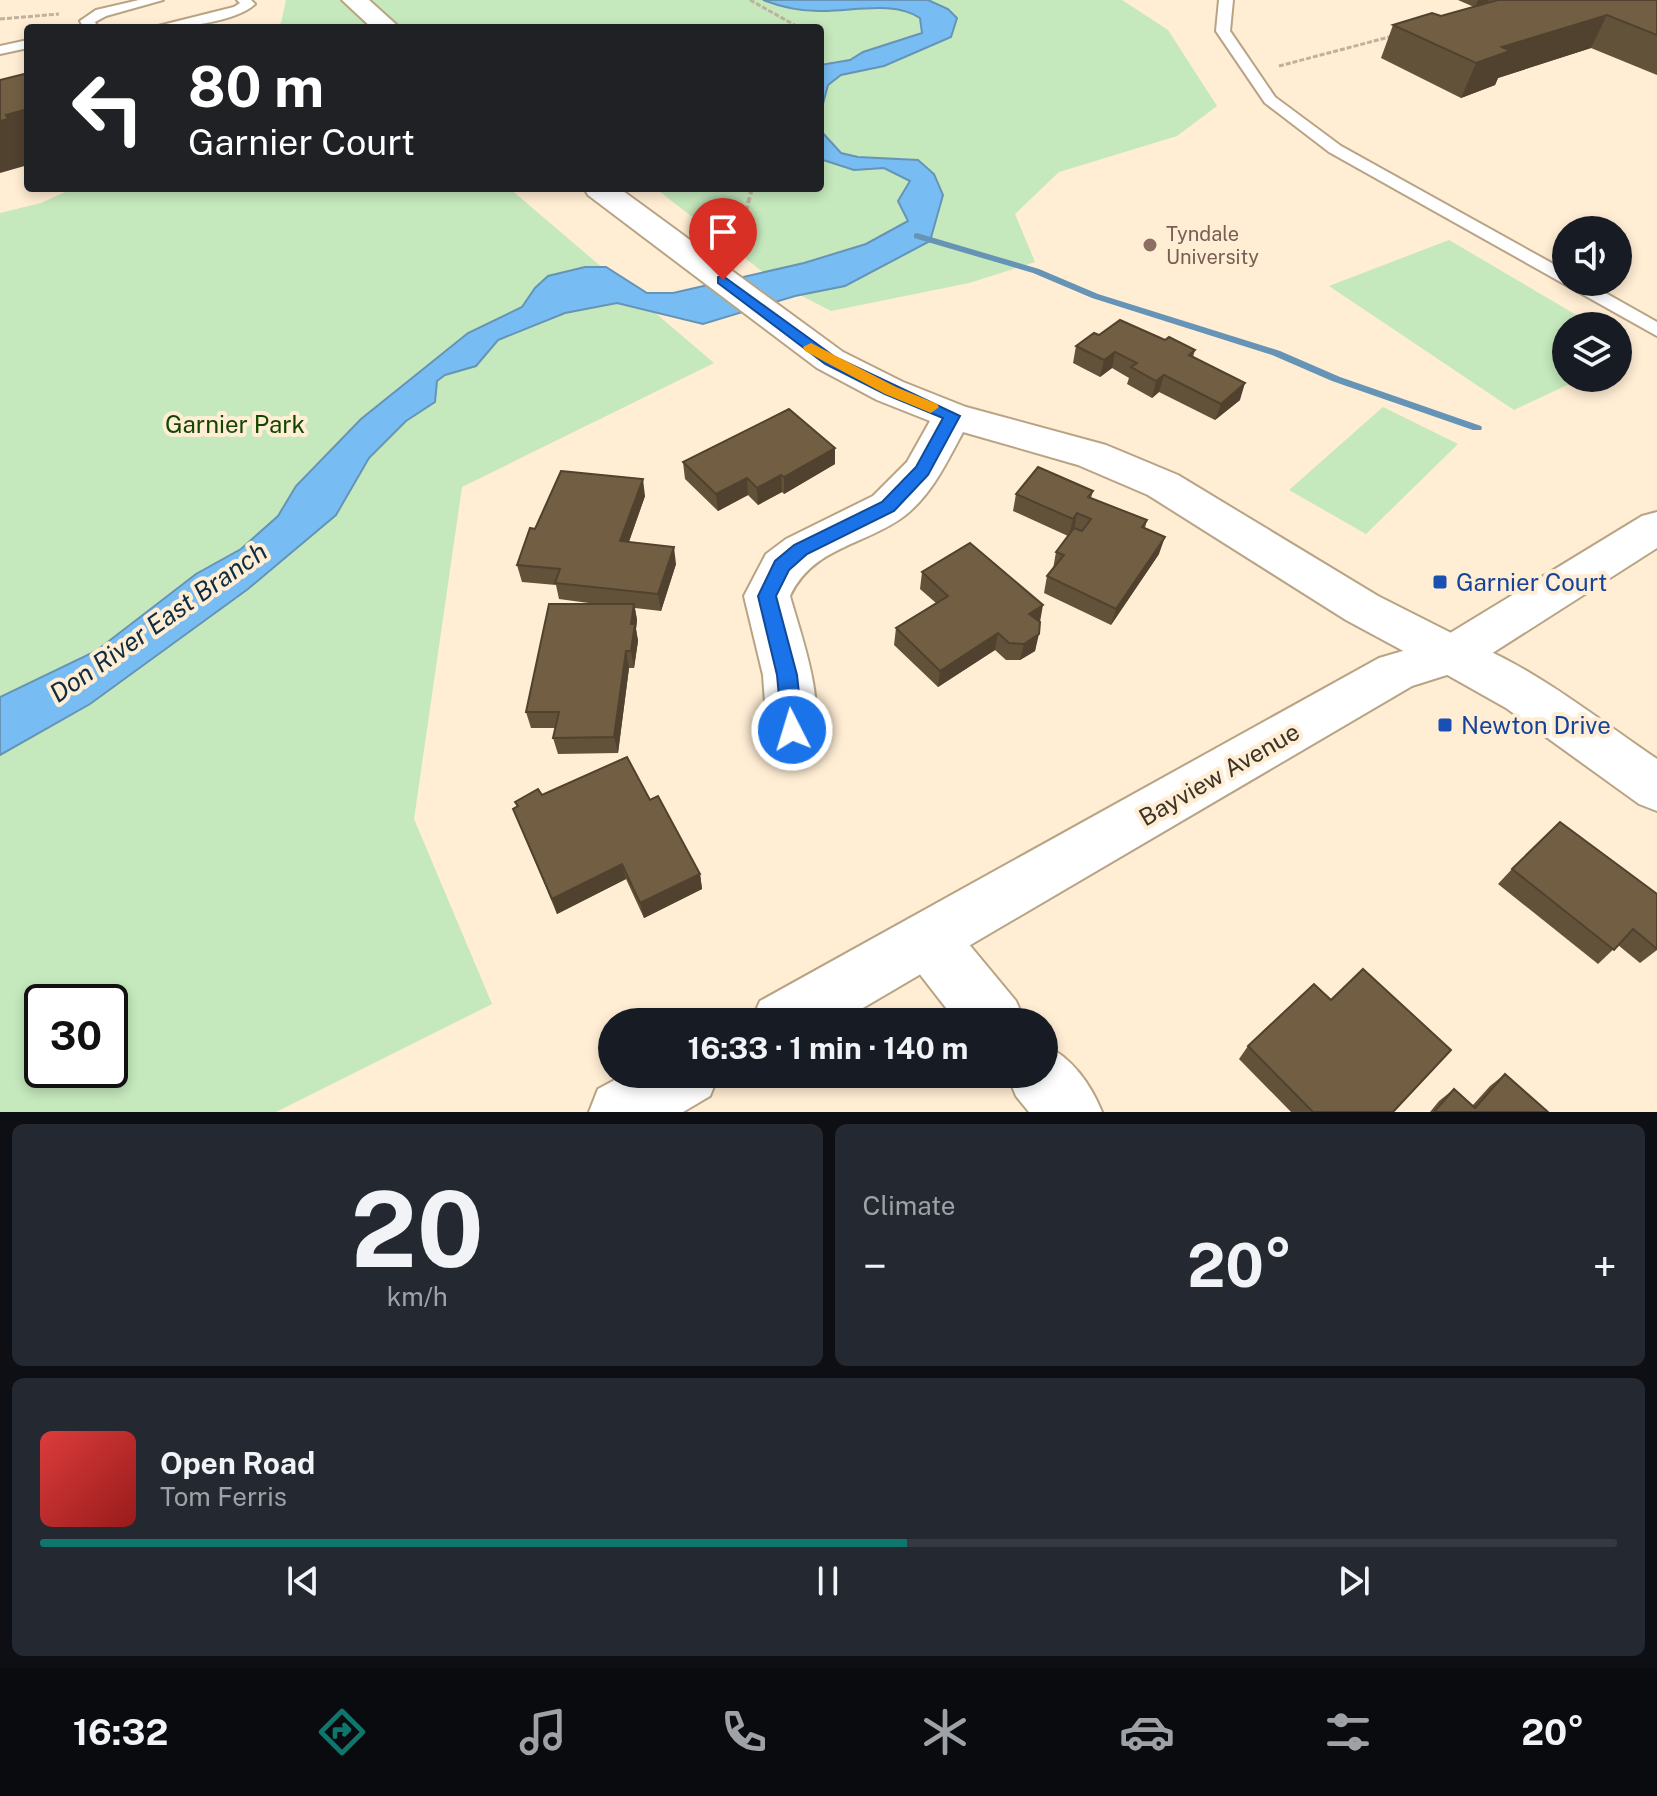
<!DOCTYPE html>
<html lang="en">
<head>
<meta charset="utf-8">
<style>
  body { margin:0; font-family:"Public Sans",sans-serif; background:#242831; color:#f1f3f6; height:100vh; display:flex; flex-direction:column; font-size:30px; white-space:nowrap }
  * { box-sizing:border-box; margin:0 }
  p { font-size:26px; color:#9ea1a6 }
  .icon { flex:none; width:44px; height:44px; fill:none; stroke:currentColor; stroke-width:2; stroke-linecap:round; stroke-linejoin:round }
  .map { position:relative; height:1112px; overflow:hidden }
  .details { display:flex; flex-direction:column; gap:12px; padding:12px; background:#0d0f14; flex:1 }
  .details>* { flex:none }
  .banner { position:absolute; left:24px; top:24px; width:800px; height:168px; border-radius:8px; box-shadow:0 4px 12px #0003; background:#202124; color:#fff; overflow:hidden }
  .controls { position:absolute; left:1552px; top:216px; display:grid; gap:16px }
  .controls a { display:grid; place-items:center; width:80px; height:80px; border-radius:50%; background:#171b24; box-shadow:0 4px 12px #0003; font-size:40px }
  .speed { position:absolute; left:24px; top:984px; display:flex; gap:16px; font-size:40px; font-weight:700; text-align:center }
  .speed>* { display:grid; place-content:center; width:104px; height:104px; border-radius:50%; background:#171b24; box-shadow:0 4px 12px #0003; line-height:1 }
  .speed .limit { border:4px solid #111; border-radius:12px; background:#fff; color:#111 }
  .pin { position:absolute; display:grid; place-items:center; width:68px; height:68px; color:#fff; margin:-82px -34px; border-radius:50% 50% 50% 0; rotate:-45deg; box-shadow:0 0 8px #0007 }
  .pin .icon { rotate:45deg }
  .me { position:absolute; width:88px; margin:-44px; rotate:355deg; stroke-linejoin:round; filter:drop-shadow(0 0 6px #0008) }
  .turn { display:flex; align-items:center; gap:28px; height:168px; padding:0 32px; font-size:36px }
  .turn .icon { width:104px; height:104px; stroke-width:2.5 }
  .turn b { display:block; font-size:56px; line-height:68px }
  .big { font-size:60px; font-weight:700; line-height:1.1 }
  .details .card { flex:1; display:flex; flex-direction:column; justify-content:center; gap:12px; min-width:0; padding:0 28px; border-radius:12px; background:#242831 }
  .details .dial { align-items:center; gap:0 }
  .dial b { font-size:104px; line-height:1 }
  .song { display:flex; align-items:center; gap:24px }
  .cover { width:96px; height:96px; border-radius:12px; background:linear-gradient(135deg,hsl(0 70% 55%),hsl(0 70% 35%)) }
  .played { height:8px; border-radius:4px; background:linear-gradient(90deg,#0f766e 55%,#363941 55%) }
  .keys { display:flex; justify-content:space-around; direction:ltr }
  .heat { display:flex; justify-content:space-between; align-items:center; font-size:44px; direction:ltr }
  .details .tiles { flex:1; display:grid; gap:12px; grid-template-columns:1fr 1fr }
  .card:last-child { grid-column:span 2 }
  .trip { position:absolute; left:598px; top:1008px; width:460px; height:80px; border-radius:40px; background:#171b24; box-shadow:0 4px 12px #0003; font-weight:700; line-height:80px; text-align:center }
  .tab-bar { display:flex; height:128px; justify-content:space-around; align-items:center; background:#090b0e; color:#9ea1a6 }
  .tab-bar .icon { width:56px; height:56px }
  .tab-bar .on { color:#0f766e }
  .tab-bar b { font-size:36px; color:#f1f3f6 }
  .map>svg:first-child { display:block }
  .green { fill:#c5e8bc; fill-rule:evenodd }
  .water { fill:#77bdf3; stroke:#6594b6; stroke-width:2 }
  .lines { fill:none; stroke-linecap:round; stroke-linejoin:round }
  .stream { fill:#6594b6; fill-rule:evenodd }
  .service-casing { stroke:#b8a485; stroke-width:4 }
  .minor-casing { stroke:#b8a485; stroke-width:4 }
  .tertiary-casing { stroke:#b8a485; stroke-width:4 }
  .secondary-casing { stroke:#b8a485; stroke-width:4 }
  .path-far1 { stroke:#c0b19c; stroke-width:3; stroke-dasharray:5 2; stroke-linecap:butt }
  .path { stroke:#c0b19c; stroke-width:4; stroke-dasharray:6 3; stroke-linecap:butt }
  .service { fill:#fff; fill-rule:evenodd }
  .minor { fill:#fff; fill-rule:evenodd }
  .tertiary { fill:#fff; fill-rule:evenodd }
  .secondary { fill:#fff; fill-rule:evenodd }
  .wall { fill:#62523a }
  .shaded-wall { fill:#50422f }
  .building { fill:#725f43; stroke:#50422f; stroke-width:2 }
  .route { fill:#1a73e8; stroke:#114b97; stroke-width:2 }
  .slow { fill:#f59e0b }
  .education-dot { fill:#8d6e63; stroke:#ffedd4; stroke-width:3 }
  .transit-dot { fill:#1a4fb4; stroke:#ffedd4; stroke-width:3 }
  .labels { text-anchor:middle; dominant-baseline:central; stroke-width:8; stroke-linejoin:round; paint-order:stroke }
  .far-education-label { font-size:20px; fill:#785e54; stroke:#ffedd4; text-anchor:start }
  .park-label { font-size:24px; fill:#144602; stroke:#ffedd4 }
  .transit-label { font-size:24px; fill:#164399; stroke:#ffedd4; text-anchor:start }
  .street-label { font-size:24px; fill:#3c3427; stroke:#ffedd4 }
  .water-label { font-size:26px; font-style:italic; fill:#0e2d43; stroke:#ffedd4 }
</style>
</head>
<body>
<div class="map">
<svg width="1657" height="1112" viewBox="0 0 1657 1112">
  <rect width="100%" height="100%" fill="#ffedd4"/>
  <path class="green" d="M286,0H1122L1168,30L1217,106L1177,136L1059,172L1015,214L1035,262L969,283L831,311L777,283L655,188H820V28H271L281,23Z
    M74,188H509L714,363L462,487L414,819L492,1004L276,1112H0V213L41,203ZM42,1002H110V1070H42Z
    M1449,240L1595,326H1566V378H1582L1514,410L1329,286Z
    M1383,407L1458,444L1366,534L1289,490Z"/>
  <path class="water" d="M763,0H928L948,9L957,18L951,37L884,66L841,75L828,85L820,115V65L850,60L863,52L922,33L920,18C893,0 851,12 819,11C799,11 781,7 763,0Z
    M820,130L841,153L858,157L918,160L934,174L943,195L930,241L845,286L795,296L703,324L617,303L565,313L498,340L476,366L445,375L437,381L435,402L406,421L369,458L336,515L248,589L90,704L0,755V697L96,651L196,574L241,549L278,516L296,486L361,419L468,333L522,307L535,288L548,276L585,267H606L647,293H673L804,263L866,244L908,221L898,201L910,181L884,168L854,170L820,159Z"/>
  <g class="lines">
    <path class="stream" d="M917,233L1039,269L1098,294L1280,351L1340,377L1481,426L1482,428L1481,430H1473L1332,381L1272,355L1092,298L1033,273L914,238V234Z"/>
    <g class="service-casing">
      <path id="service" d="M139,0H163L106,16L95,22L98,28H84L80,21L96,10Z
        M237,0H251L255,4C235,23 177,28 150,28L234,7L240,3Z
        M1219,0H1233L1230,31L1275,97L1341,146L1566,271V282H1586L1657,322V336L1329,152L1265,103L1216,31Z
        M28,40V48L0,54V46Z"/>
    </g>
    <g class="minor-casing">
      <path id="minor" d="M342,0H369L400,28H372Z
        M584,188H619L843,352L903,382L966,407L1106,445L1178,475L1378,596L1469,642L1476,655L1469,668L1452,674L1435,668L1346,620L1148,495L1078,465L963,432C947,462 931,496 903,517C863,546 813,547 790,596C801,636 828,707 810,745L792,751L774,745L767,730L763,675L744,596L766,554L786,539L873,496L907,462L930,421L877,400L817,368L588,195Z
        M928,911L948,919L1016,1001L1025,1022H957L908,959L899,939L908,919Z
        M1044,1045C1072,1057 1091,1085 1102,1112H1029L1016,1096L1007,1074H1044Z"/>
    </g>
    <g class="tertiary-casing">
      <path id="tertiary" d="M1452,636C1527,661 1593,716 1657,759V811L1639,804L1506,708L1435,668L1428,655L1435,642Z"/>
    </g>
    <g class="secondary-casing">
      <path id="secondary" d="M1657,512V548L1469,668L1412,686L839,1022H751L760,1001L1379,658L1437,641L1642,516Z
        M626,1074H719L710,1096L683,1112H589L598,1089Z"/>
    </g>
    <path class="path-far1" d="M750,0L800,28
      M0,19L59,14
      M1279,66L1393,36"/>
    <path class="path" d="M701,218L743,223L752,188"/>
    <use href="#service" class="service"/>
    <use href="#minor" class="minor"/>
    <use href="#tertiary" class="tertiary"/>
    <use href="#secondary" class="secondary"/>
  </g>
  <path class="wall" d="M1458,0H1657V75L1591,48L1498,78L1495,85L1461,98L1381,58L1393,25L1441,16L1474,7Z
    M1099,335L1165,340L1195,350L1193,357L1240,400L1215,420L1159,392L1152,398L1127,384L1129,378L1112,368L1100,377L1073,363L1076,346Z
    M683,462L835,464L784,494L782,492L758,505L748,495L718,511L685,479Z
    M1093,491L1091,498L1147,520L1145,528L1159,554L1111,625L1044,593L1047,576L1053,569L1056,552L1068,536L1013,511L1016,494Z
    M645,496L629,542L676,564L661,611L635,608L637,620L636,629L638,641L634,668H629L618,753L558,754L553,738L555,728H531L526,712L596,604L559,599L556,585L522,582L517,565L535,529Z
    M922,572L1040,622L1035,651L1020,660H1006L995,650L938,687L894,645L896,628L936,603L920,589Z
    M542,795L650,800L700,874L702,889L644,918L626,879L557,914L513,809L517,807L515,802Z
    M1512,869L1657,894V950L1640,963L1618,945L1598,964L1498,884Z
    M1248,1046L1393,1112H1291L1239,1059Z
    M1505,1074L1548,1112H1430L1439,1101L1454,1089L1472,1106L1490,1086Z"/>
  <path class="shaded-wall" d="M1478,0H1489L1487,4L1475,7Z
    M1607,15L1591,48L1498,78L1495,85L1461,98L1476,63L1502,47Z
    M28,109V165L0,173V121L6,115Z
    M1115,352L1112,368L1100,377L1104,360Z
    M1164,375L1159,392L1152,398L1156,381Z
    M1245,383L1240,400L1215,420L1221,404Z
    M835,448V464L784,494V477Z
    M781,475L782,492L758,505L757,488Z
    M747,478L748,495L718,511L716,494Z
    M643,479L645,496L623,558L620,541Z
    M1077,513L1074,530L1069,536L1073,519Z
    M1165,537L1159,554L1111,625L1116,609Z
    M674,547L676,564L661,611L658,594Z
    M634,604L637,620L636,629L638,641L634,668L631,651V624Z
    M1043,605L1040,622L1029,614Z
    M998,633L995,650L938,687L940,671Z
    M1039,634L1035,651L1020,660L1024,644Z
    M626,651L629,668L618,753L614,737Z
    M622,864L626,879L557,914L552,899Z
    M700,874L702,889L644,918L640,903Z"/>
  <path class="building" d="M1498,0H1657V35L1607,15L1502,47L1510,51L1476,63L1393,25L1432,13L1441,16Z
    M28,73V109L6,115L8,119L0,121V80Z
    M1120,320L1165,340L1169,337L1195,350L1189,355L1245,383L1221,404L1164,375L1156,381L1131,367L1137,363L1115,352L1104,360L1076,346L1094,333L1099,335Z
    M789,409L835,448L784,477L781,475L757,488L747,478L716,494L683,462Z
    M1038,467L1093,491L1088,497L1147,520L1142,527L1165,537L1116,609L1047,576L1064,555L1056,552L1074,528L1082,531L1091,519L1077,513L1073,519L1016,494Z
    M561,471L643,479L620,541L674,547L658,594L555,583L560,569L517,565L530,528L535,529Z
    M970,543L1043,605L1029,614L1040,622L1039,634L1024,644L1009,643L998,633L940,671L896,628L948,596L922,572Z
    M549,604H634L631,624H635L631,651H626L614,737L553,738L559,712H526Z
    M627,757L650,800L658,796L700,874L640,903L622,864L552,899L513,809L518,806L515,802L538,789L542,795Z
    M1560,822L1657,894V949L1633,929L1614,950L1512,869Z
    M1363,969L1451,1050L1393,1112H1313L1248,1046L1314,984L1331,1000Z
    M1505,1074L1548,1112H1434L1454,1089L1475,1108Z"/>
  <path class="route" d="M723,276L835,357L960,416L928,475L894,511L807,554L789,570L776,596L797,675L803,730L800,737L792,739L785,737L782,730L777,675L758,596L775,561L794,545L882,502L916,467L943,418L885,394L825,364L718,283V277Z"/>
  <path class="slow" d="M811,343L896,387L937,404L939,407L931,413L885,394L805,351L803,347Z"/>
  <circle class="education-dot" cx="1150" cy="245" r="8"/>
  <g class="transit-dot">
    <rect x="1432" y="574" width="16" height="16" rx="4"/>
    <rect x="1437" y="717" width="16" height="16" rx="4"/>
  </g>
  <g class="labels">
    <g class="far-education-label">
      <text x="1166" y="234">Tyndale<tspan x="1166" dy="23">University</tspan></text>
    </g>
    <g class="park-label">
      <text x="235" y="424">Garnier Park</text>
    </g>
    <g class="transit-label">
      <text x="1456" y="582">Garnier Court</text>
      <text x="1461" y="725">Newton Drive</text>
    </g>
    <g class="street-label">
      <text transform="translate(1219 774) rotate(-30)">Bayview Avenue</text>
    </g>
    <g class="water-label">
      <text transform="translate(158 622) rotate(-35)">Don River East Branch</text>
    </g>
  </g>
</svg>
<div class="controls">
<a><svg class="icon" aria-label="sound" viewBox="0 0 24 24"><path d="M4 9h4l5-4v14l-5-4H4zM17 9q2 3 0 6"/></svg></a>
<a><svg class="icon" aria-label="layers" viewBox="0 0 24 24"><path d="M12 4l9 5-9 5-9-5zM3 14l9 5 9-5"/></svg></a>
</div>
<div class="speed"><div class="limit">30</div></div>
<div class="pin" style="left:723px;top:280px;background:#d93025"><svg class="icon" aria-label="arrive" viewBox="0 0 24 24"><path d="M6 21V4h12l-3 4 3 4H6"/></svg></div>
<svg class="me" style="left:792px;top:730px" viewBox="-20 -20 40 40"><circle r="17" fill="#1a73e8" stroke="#fff" stroke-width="3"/><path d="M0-11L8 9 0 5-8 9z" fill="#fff"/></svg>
<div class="trip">16:33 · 1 min · 140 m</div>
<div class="banner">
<div class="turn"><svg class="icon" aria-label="left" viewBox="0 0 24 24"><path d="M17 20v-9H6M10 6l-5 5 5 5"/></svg><div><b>80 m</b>Garnier Court</div></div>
</div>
</div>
<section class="details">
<div class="tiles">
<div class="card dial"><b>20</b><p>km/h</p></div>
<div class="card"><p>Climate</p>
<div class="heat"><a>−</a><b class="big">20°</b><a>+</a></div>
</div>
<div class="card">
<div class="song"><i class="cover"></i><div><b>Open Road</b><p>Tom Ferris</p></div></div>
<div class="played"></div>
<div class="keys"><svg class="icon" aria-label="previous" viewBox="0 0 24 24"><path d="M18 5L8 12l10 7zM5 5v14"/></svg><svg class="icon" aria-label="pause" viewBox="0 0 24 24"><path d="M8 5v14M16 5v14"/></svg><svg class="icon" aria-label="next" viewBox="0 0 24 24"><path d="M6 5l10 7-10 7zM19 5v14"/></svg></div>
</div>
</div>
</section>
<nav class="tab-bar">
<b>16:32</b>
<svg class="icon on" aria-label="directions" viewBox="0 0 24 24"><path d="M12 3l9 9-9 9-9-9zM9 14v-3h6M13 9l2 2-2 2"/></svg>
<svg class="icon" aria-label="music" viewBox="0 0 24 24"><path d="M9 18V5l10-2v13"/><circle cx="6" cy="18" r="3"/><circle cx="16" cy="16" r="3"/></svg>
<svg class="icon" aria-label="phone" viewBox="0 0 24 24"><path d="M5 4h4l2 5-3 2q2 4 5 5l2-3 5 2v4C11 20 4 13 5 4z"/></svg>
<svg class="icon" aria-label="climate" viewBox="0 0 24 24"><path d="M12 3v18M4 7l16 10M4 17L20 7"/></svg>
<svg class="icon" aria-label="car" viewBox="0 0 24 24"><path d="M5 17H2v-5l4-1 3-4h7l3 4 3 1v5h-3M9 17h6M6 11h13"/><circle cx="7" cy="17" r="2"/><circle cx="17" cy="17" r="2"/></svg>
<svg class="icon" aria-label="filters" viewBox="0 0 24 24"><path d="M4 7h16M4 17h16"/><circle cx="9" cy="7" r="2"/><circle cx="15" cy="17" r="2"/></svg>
<b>20°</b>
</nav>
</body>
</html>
